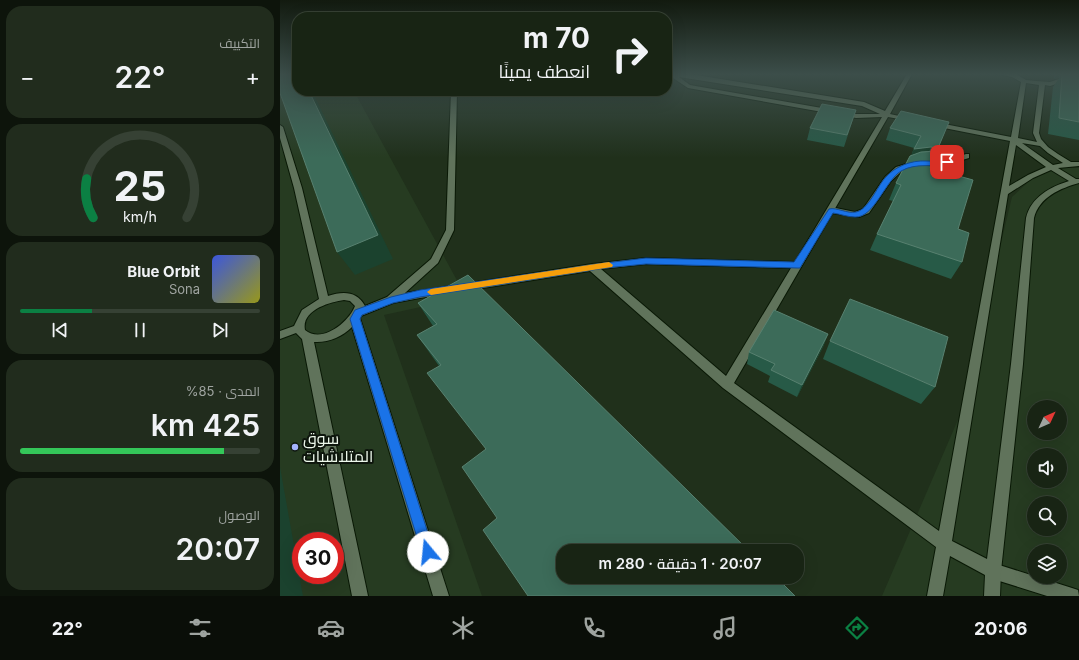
<!DOCTYPE html>
<html lang="ar">
<head>
<meta charset="utf-8">
<style>
  body { margin:0; font-family:Inter,Cairo,sans-serif; background:#212c1d; color:#f1f3f6; direction:rtl; height:100vh; display:flex; flex-direction:column; font-size:15px; white-space:nowrap }
  * { box-sizing:border-box; margin:0 }
  p { font-size:13px; color:#9fa4a0 }
  .icon { flex:none; width:22px; height:22px; fill:none; stroke:currentColor; stroke-width:2; stroke-linecap:round; stroke-linejoin:round }
  .map { position:relative; flex:1; overflow:hidden; direction:ltr }
  .panel { display:flex; flex-direction:column; gap:6px; padding:6px; background:#0d140b; width:280px }
  .panel>* { flex:none }
  .guide { position:absolute; left:12px; top:12px; width:380px; height:84px; border-radius:16px; box-shadow:0 4px 16px #0002,0 0 0 1px #364134; direction:rtl; background:#182414; color:#f1f3f6; overflow:hidden }
  .needle { width:26px; rotate:46deg }
  .fabs { position:absolute; left:747px; top:400px; display:grid; gap:8px }
  .fabs a { display:grid; place-items:center; width:40px; height:40px; border-radius:50%; background:#182414; box-shadow:0 4px 16px #0002,0 0 0 1px #364134; font-size:20px }
  .speed { position:absolute; left:12px; top:532px; display:flex; gap:8px; font-size:20px; font-weight:700; text-align:center }
  .speed>* { display:grid; place-content:center; width:52px; height:52px; border-radius:50%; background:#182414; box-shadow:0 4px 16px #0002,0 0 0 1px #364134; line-height:1 }
  .speed .limit { border:6px solid #d22; background:#fff; color:#111 }
  .pin { position:absolute; display:grid; place-items:center; width:34px; height:34px; color:#fff; margin:-17px; border-radius:8px; box-shadow:0 2px 6px #0006 }
  .me { position:absolute; width:44px; margin:-22px; rotate:343deg; stroke-linejoin:round; filter:drop-shadow(0 0 3px #0008) }
  .turn { display:flex; align-items:center; gap:14px; height:84px; padding:0 16px; font-size:18px }
  .turn .icon { width:52px; height:52px; stroke-width:2.5 }
  .turn b { display:block; font-size:28px; line-height:34px }
  .big { font-size:30px; font-weight:600; line-height:1.1 }
  .panel .tile { flex:1; display:flex; flex-direction:column; justify-content:center; gap:6px; min-width:0; padding:0 14px; border-radius:16px; background:#212c1d }
  .panel .dial { align-items:center; gap:0 }
  .dial svg { height:104px; overflow:visible; fill:none; stroke:#364134; stroke-width:7; stroke-linecap:round; text-anchor:middle }
  .dial text { fill:#f1f3f6; stroke:none }
  .song { display:flex; align-items:center; gap:12px }
  .cover { width:48px; height:48px; border-radius:6px; background:linear-gradient(135deg,hsl(230 70% 55%),hsl(60 70% 35%)) }
  .played { height:4px; border-radius:2px; background:linear-gradient(90deg,#0b8043 30%,#364134 30%) }
  .keys { display:flex; justify-content:space-around; direction:ltr }
  .heat { display:flex; justify-content:space-between; align-items:center; font-size:22px; direction:ltr }
  .charge { height:6px; border-radius:3px; background:linear-gradient(90deg,#34c759 85%,#364134 0) }
  .trip { position:absolute; left:276px; top:544px; width:248px; height:40px; border-radius:16px; background:#182414; box-shadow:0 4px 16px #0002,0 0 0 1px #364134; font-weight:600; line-height:40px; text-align:center; direction:rtl }
  .dock { display:flex; height:64px; justify-content:space-around; align-items:center; background:#0a0e08; color:#9fa4a0 }
  .dock .icon { width:28px; height:28px }
  .dock .on { color:#0b8043 }
  .dock b { font-size:18px; color:#f1f3f6 }
  main { display:flex; flex:1; min-height:0 }
  .map>svg:first-child { display:block }
  .built { fill:#263b21; fill-rule:evenodd }
  .lines { fill:none; stroke-linecap:round; stroke-linejoin:round }
  .service-casing { stroke:#091805; stroke-width:2 }
  .minor-casing { stroke:#091805; stroke-width:2 }
  .service { fill:#60735b; fill-rule:evenodd }
  .minor { fill:#60735b; fill-rule:evenodd }
  .wall { fill:#275a47 }
  .shaded-wall { fill:#1b422e }
  .building { fill:#3c6b59; stroke:#588170 }
  .route { fill:#1a73e8; stroke:#114b97 }
  .slow { fill:#f59e0b }
  .poi-dot { fill:#a3b2fd; stroke:#0e160d; stroke-width:1.5 }
  .labels { text-anchor:middle; dominant-baseline:central; stroke-width:4; stroke-linejoin:round; paint-order:stroke }
  .near-poi-label { font-size:16px; fill:#edf8eb; stroke:#0e160d; text-anchor:start }
</style>
</head>
<body>
<main>
<div class="map">
<svg width="799" height="596" viewBox="0 0 799 596">
  <rect width="100%" height="100%" fill="#20301b"/>
  <path class="built" d="M17,74V91H74L186,297L104,315L202,596H0V75ZM21,541H55V575H21Z
    M775,167L799,168V596H602L680,415L732,197L754,177ZM754,407H780V433H754ZM754,455H780V481H754ZM754,503H780V529H754ZM754,551H780V577H754Z"/>
  <g class="lines">
    <g class="service-casing">
      <path id="service" d="M686,154H689V158L659,167L645,165L634,166L622,171L611,181L589,213L579,217L551,213L547,210L551,207L575,212L583,209L605,177L616,167L633,162L645,161L659,163Z
        M713,563L792,588L798,590L799,596H767L713,579L707,577L705,571L707,565Z"/>
    </g>
    <g class="minor-casing">
      <path id="minor" d="M387,74L416,75L584,102L605,111L627,74H632L610,114L633,119L630,121L608,117L454,383L659,531L730,141L654,126L651,124L654,122L731,137L741,82L732,77L719,74H736L746,80L756,81L770,82L779,79L799,82V86L779,83L770,86L765,85L759,133L761,139L768,147L778,154L791,162H799V166L778,168L796,179H799V183C781,188 759,197 754,218L743,364L721,571L720,596H704L705,575L670,556L663,596H647L656,547L443,388L310,271L140,298L113,303L81,316L80,318L169,596H153L72,327C62,337 48,343 34,342L88,596H72L22,339L16,333L0,339V331L14,326L22,310L39,299L14,188L0,138V125L3,127L22,188L48,296C63,291 77,291 85,306L107,297L151,259L166,230L171,91H177L174,230L158,263L125,293L312,264L366,258L515,262L602,117L576,118L408,88ZM399,77L582,106L600,114H576L410,85ZM746,83L759,85L753,133L757,142L738,138ZM742,143L760,146L768,153L783,163L773,165ZM736,145L766,167L748,175L729,186ZM771,170L789,181C770,187 751,197 746,218L731,364L707,559L672,541L728,194L753,178ZM366,264L511,268L446,376L321,269ZM64,300L70,301L75,306C69,322 42,344 25,330C21,310 50,302 64,300Z"/>
    </g>
    <use href="#service" class="service"/>
    <use href="#minor" class="minor"/>
  </g>
  <path class="wall" d="M774,74H799V140L768,134L773,87L779,78L774,79Z
    M576,110L564,147L527,140L530,128Z
    M669,122L650,168L678,229L682,262L671,279L590,250L597,234L613,201L609,200L616,183L631,156L634,148L606,140L610,128Z
    M188,275L217,518L206,449L159,366L137,335L153,326L138,303Z
    M548,334L543,347L517,397L488,382L490,376L467,364L469,352Z
    M550,341L655,387L641,404L543,359Z"/>
  <path class="shaded-wall" d="M777,74H780L779,78L774,79Z
    M29,91H32L113,259L75,275L57,252Z
    M651,147L645,160L628,162L634,149Z
    M548,334L543,347L517,397L522,385Z
    M0,467L23,596H0Z"/>
  <path class="building" d="M0,74H17V91H29L98,235L57,252L0,93Z
    M782,74H799V122L779,118Z
    M542,104L576,110L567,135L530,128Z
    M621,111L669,122L658,148L651,147L634,149L641,136L610,128Z
    M657,151L650,168L693,180L678,229L689,233L682,262L597,234L621,185L616,183L630,156L641,152Z
    M188,275L469,551H283V577H496L515,596H248L203,530L217,518L182,467L206,449L147,373L161,365L137,335L157,324L138,303Z
    M570,299L668,337L655,387L550,341Z
    M494,310L548,334L522,385L491,370L495,364L469,352Z"/>
  <linearGradient id="sky" x2="0" y2="1"><stop stop-color="#121a0f"/><stop offset="0.47" stop-color="#3c4e4a"/><stop offset="1" stop-color="#3c4e4a" stop-opacity="0"/></linearGradient>
  <rect width="799" height="158" fill="url(#sky)"/>
  <path class="route" d="M667,160L669,161V164C653,168 637,162 621,171C605,181 594,218 575,217C568,217 560,214 553,213L520,268H517L366,264L325,268L140,297L113,303L82,315L80,319L154,552L152,557L148,559L143,557L70,319L75,310L111,297L140,290L325,263L366,258L514,262L549,209C557,207 567,214 576,212C588,210 597,187 605,178C614,167 631,160 646,161C654,161 659,162 667,160Z"/>
  <path class="slow" d="M329,262L333,265L332,267L151,295L147,292L151,289Z"/>
  <circle class="poi-dot" cx="15" cy="447" r="4"/>
  <g class="labels">
    <g class="near-poi-label">
      <text x="23" y="438">سوق<tspan x="23" dy="18">المتلاشيات</tspan></text>
    </g>
  </g>
</svg>
<div class="fabs">
<a><svg class="needle" viewBox="-14 -14 28 28"><path d="M0-13l5 13h-10z" fill="#e53935"/><path d="M0 13l5-13h-10z" fill="#9fa4a0"/></svg></a>
<a><svg class="icon" aria-label="sound" viewBox="0 0 24 24"><path d="M4 9h4l5-4v14l-5-4H4zM17 9q2 3 0 6"/></svg></a>
<a><svg class="icon" aria-label="search" viewBox="0 0 24 24"><circle cx="10" cy="10" r="6"/><path d="M15 15l6 6"/></svg></a>
<a><svg class="icon" aria-label="layers" viewBox="0 0 24 24"><path d="M12 4l9 5-9 5-9-5zM3 14l9 5 9-5"/></svg></a>
</div>
<div class="speed"><div class="limit">30</div></div>
<div class="pin" style="left:667px;top:162px;background:#d93025"><svg class="icon" aria-label="arrive" viewBox="0 0 24 24"><path d="M6 21V4h12l-3 4 3 4H6"/></svg></div>
<svg class="me" style="left:148px;top:552px" viewBox="-20 -20 40 40"><circle r="19" fill="#fff"/><path d="M0-13L10 11 0 6-10 11z" fill="#1a73e8"/></svg>
<div class="trip">20:07 · 1 دقيقة · 280 m</div>
<div class="guide">
<div class="turn"><svg class="icon" aria-label="right" viewBox="0 0 24 24"><path d="M7 20v-9h11M14 6l5 5-5 5"/></svg><div><b>70 m</b>انعطف يمينًا</div></div>
</div>
</div>
<section class="panel">
<div class="tile"><p>التكييف</p>
<div class="heat"><a>−</a><b class="big">22°</b><a>+</a></div>
</div>
<div class="tile dial"><svg viewBox="0 0 100 80">
<path d="M14 69A42 42 0 1 1 86 69"/>
<path d="M14 69A42 42 0 0 1 9 39" stroke="#0b8043"/>
<text x="50" y="56" font-size="32" font-weight="700">25</text>
<text x="50" y="72" font-size="11">km/h</text>
</svg></div>
<div class="tile">
<div class="song"><i class="cover"></i><div><b>Blue Orbit</b><p>Sona</p></div></div>
<div class="played"></div>
<div class="keys"><svg class="icon" aria-label="previous" viewBox="0 0 24 24"><path d="M18 5L8 12l10 7zM5 5v14"/></svg><svg class="icon" aria-label="pause" viewBox="0 0 24 24"><path d="M8 5v14M16 5v14"/></svg><svg class="icon" aria-label="next" viewBox="0 0 24 24"><path d="M6 5l10 7-10 7zM19 5v14"/></svg></div>
</div>
<div class="tile"><p>المدى · 85%</p><b class="big">425 km</b><div class="charge"></div></div>
<div class="tile"><p>الوصول</p><b class="big">20:07</b></div>
</section>
</main>
<nav class="dock">
<b>20:06</b>
<svg class="icon on" aria-label="directions" viewBox="0 0 24 24"><path d="M12 3l9 9-9 9-9-9zM9 14v-3h6M13 9l2 2-2 2"/></svg>
<svg class="icon" aria-label="music" viewBox="0 0 24 24"><path d="M9 18V5l10-2v13"/><circle cx="6" cy="18" r="3"/><circle cx="16" cy="16" r="3"/></svg>
<svg class="icon" aria-label="phone" viewBox="0 0 24 24"><path d="M5 4h4l2 5-3 2q2 4 5 5l2-3 5 2v4C11 20 4 13 5 4z"/></svg>
<svg class="icon" aria-label="climate" viewBox="0 0 24 24"><path d="M12 3v18M4 7l16 10M4 17L20 7"/></svg>
<svg class="icon" aria-label="car" viewBox="0 0 24 24"><path d="M5 17H2v-5l4-1 3-4h7l3 4 3 1v5h-3M9 17h6M6 11h13"/><circle cx="7" cy="17" r="2"/><circle cx="17" cy="17" r="2"/></svg>
<svg class="icon" aria-label="filters" viewBox="0 0 24 24"><path d="M4 7h16M4 17h16"/><circle cx="9" cy="7" r="2"/><circle cx="15" cy="17" r="2"/></svg>
<b>22°</b>
</nav>
</body>
</html>
